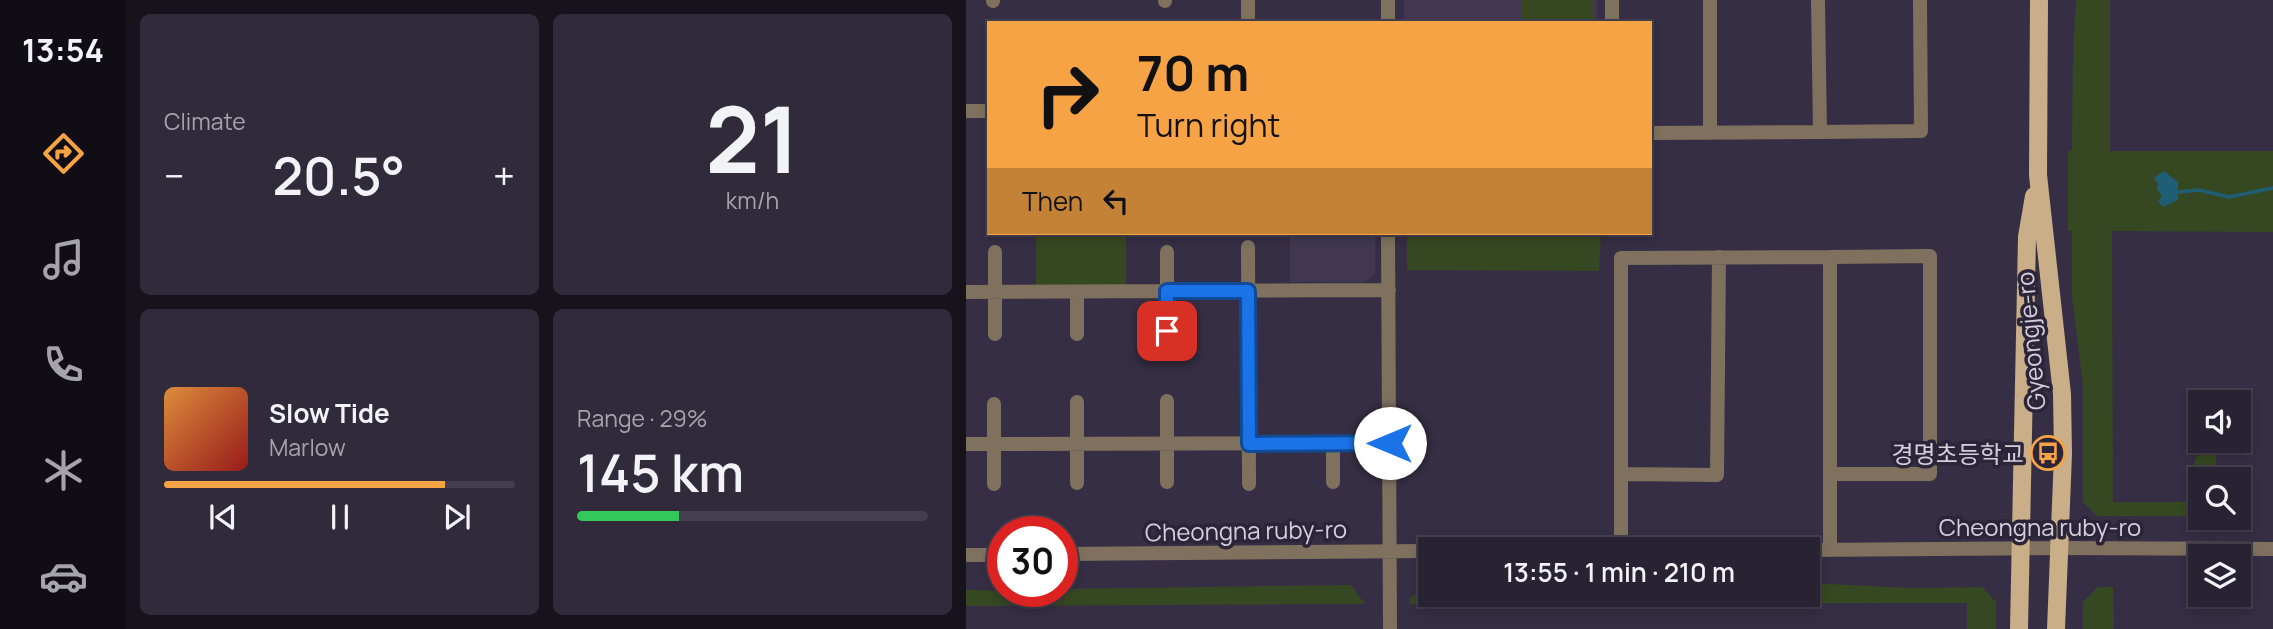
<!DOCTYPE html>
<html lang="en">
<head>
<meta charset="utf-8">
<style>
  body { margin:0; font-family:Manrope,"Noto Sans KR",sans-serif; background:#302a3b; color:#f1f3f6; height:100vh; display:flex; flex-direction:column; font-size:26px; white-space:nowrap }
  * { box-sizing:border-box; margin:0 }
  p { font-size:23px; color:#a5a4ac }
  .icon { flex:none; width:38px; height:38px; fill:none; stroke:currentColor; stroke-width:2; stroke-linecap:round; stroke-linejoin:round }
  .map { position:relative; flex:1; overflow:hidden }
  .panel { display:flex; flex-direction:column; gap:14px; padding:14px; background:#16131c; width:840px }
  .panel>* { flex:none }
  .hud { position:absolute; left:21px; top:21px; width:665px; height:214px; border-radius:0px; box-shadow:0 4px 10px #0003,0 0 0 2px #443f4e; background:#f5a345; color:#111; overflow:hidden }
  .controls { position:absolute; left:1222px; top:390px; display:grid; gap:14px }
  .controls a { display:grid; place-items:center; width:63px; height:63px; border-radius:0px; background:#282233; box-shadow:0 4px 10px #0003,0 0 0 2px #443f4e; font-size:35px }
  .speed { position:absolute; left:21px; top:516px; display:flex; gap:14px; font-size:35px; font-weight:700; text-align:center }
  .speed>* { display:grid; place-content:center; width:91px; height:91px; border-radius:50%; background:#282233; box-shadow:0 4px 10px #0003,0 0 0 2px #443f4e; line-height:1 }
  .speed .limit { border:10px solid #d22; background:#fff; color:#111 }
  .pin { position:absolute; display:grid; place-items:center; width:60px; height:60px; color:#fff; margin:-30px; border-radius:14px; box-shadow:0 4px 10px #0006 }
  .me { position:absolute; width:77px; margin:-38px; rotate:270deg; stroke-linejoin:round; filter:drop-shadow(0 0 5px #0008) }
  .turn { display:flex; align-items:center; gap:24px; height:147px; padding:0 35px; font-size:32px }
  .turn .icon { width:91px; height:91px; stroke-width:2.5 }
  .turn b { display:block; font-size:49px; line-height:60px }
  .then { display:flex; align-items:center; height:66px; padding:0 35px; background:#0003; gap:14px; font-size:26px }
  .big { font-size:52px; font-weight:600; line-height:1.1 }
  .panel .widget { flex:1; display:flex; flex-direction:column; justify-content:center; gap:10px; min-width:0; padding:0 24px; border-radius:10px; background:#302a3b }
  .panel .dial { align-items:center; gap:0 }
  .dial b { font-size:91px; line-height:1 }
  .song { display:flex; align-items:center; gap:21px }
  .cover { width:84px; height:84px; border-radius:10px; background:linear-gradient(135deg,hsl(30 70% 55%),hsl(0 70% 35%)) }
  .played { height:7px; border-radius:4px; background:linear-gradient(90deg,#f5a345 80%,#443f4e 80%) }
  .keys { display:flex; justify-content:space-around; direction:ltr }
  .heat { display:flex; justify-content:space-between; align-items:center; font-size:38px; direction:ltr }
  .charge { height:10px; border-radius:5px; background:linear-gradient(90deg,#34c759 29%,#443f4e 0) }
  .panel .tiles { flex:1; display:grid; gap:14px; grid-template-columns:repeat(2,1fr) }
  .trip { position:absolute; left:452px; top:537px; width:402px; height:70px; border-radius:0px; background:#282233; box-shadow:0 4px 10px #0003,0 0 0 2px #443f4e; font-weight:600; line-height:70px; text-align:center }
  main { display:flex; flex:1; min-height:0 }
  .tab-bar { display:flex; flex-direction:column; width:126px; justify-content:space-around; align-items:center; background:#100e14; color:#a5a4ac }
  .tab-bar .icon { width:49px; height:49px }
  .tab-bar .on { color:#f5a345 }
  .tab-bar b { font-size:32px; color:#f1f3f6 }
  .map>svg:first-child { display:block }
  .built { fill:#413753 }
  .green { fill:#364822 }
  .water { fill:#205e75 }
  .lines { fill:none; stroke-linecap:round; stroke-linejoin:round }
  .stream { stroke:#205e75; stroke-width:3.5 }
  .minor { stroke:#7f715e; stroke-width:14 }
  .major { stroke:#caae88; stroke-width:18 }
  .route-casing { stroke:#114b97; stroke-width:18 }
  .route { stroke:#1a73e8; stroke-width:12 }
  .labels { text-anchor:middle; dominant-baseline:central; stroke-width:7; stroke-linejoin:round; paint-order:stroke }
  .street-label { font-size:24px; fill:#d3cfdc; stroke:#2c2439 }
  .poi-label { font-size:24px; fill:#d3cfdc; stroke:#2c2439; text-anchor:end }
</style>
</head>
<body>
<main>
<nav class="tab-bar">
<b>13:54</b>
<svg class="icon on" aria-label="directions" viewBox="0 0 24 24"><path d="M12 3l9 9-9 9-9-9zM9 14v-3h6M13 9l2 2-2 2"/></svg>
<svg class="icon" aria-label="music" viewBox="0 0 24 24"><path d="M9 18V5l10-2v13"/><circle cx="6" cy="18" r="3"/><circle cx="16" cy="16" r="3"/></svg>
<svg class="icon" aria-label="phone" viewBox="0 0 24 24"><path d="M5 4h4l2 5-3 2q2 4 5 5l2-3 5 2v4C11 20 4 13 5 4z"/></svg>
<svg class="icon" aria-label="climate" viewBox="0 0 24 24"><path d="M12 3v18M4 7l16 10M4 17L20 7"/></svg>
<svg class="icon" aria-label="car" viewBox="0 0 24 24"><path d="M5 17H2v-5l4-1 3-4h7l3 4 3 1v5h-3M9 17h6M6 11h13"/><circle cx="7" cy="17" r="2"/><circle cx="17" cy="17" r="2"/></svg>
</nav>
<section class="panel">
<div class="tiles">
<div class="widget"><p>Climate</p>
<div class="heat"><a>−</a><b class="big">20.5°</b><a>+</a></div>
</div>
<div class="widget dial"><b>21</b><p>km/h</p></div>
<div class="widget">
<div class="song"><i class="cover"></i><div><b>Slow Tide</b><p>Marlow</p></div></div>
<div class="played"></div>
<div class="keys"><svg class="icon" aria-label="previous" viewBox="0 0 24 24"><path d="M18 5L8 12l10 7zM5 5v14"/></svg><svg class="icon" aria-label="pause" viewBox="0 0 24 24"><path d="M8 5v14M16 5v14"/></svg><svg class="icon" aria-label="next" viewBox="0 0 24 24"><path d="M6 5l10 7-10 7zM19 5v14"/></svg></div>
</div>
<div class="widget"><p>Range · 29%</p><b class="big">145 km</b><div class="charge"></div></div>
</div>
</section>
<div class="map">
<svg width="1307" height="629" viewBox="0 0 1307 629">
  <rect width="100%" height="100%" fill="#362e44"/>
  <path class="built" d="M438,0H631V23H438Z
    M324,233H409V274L399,282H324Z"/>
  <path class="green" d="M555,0H627V23H555Z
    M1110,0H1144V151H1307V232L1146,231L1147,502H1234V516H1131L1117,502V386L1106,296V231H1102V151L1106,150L1107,49Z
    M70,233H160V285H70Z
    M441,233H635L633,271L441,270Z
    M1238,441L1250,451V479L1234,480V496H1226C1226,475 1226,458 1238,441Z
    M842,583L944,588L1016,587L1030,602V629H1001V603L443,604V599L462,584H464V595H842Z
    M385,585L399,604L0,606V590L96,592V589Z
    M1132,587H1147L1148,629H1117V602Z"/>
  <path class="water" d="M1198,171L1212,182V200L1197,207L1192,201L1196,195L1191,189L1192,183L1188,178Z"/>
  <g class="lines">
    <path class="stream" d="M1212,192L1233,190L1263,197L1307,188"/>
    <path class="minor" d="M27,0V1
      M199,0V1
      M282,0V23
      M422,0V23
      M646,0V23
      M744,0V132
      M0,111H23
      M854,132L955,131L954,0
      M684,133L854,132L852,0
      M422,233L424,629
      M282,247L283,484
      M29,252V334
      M201,252V331
      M0,292L423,290
      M111,292V334
      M201,401V482
      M111,402V483
      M28,404V484
      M367,443V482
      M0,444L424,443
      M655,474L751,475L753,257
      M864,474H964V256L864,257
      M655,550V258L864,257V550
      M842,550L1093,548L1307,549
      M96,554L464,551
      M0,555H37"/>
    <path class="major" d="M1073,0L1072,175L1096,394L1097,454L1090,629
      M1053,629L1061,237L1068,196"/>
  </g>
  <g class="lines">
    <g class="route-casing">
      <path id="route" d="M201,331V291H282L283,444L424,443"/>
    </g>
    <use href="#route" class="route"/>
  </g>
  <defs>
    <g id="bus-ring" transform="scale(1.75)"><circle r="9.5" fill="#2c2439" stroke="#f5a345" stroke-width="1.5"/><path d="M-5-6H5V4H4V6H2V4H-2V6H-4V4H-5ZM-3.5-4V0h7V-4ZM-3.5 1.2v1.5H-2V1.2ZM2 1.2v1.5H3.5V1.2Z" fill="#f5a345"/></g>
  </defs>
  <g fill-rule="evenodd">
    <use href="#bus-ring" x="1082" y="453"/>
  </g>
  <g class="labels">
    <g class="street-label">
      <text transform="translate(1064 341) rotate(-95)">Gyeongje-ro</text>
      <text x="1074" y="526">Cheongna ruby-ro</text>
      <text transform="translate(280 530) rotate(-1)">Cheongna ruby-ro</text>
    </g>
    <g class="poi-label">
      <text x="1058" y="453">경명초등학교</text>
    </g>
  </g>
</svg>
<div class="controls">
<a><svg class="icon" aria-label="sound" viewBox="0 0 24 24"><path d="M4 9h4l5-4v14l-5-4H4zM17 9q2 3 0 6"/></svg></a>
<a><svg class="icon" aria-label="search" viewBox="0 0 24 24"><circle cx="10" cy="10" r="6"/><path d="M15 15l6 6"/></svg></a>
<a><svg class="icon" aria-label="layers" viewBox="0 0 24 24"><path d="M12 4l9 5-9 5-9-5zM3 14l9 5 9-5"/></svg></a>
</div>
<div class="speed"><div class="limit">30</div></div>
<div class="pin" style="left:201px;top:331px;background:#d93025"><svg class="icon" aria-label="arrive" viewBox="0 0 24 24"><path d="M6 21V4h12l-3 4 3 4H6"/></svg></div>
<svg class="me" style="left:424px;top:443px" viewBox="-20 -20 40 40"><circle r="19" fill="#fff"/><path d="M0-13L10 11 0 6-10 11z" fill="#1a73e8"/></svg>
<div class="trip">13:55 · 1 min · 210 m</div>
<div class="hud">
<div class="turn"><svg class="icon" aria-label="right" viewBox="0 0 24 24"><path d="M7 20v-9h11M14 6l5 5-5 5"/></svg><div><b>70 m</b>Turn right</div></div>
<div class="then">Then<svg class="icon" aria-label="left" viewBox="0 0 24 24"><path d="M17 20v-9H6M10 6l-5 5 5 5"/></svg></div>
</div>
</div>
</main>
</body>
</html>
